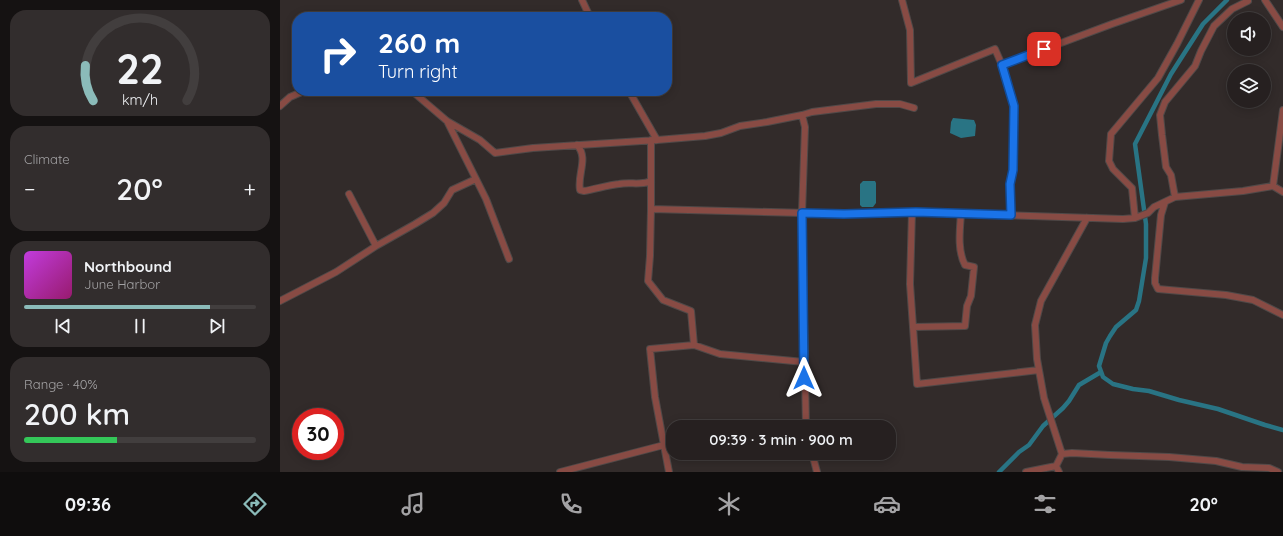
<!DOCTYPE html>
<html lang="en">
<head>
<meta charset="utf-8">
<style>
  body { margin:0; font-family:Quicksand,sans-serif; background:#322d2d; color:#f1f3f6; height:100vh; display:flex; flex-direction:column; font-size:15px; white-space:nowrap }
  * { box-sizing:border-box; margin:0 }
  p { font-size:13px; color:#a4a3a5 }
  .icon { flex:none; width:22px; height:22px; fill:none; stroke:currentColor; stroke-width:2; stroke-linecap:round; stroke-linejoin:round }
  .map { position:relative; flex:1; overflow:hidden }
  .panel { display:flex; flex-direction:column; gap:10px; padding:10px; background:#151212; width:280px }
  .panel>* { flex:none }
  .hud { position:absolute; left:12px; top:12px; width:380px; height:84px; border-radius:16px; box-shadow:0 2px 10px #0003,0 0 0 1px #423e3e; background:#1a4fa0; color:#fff; overflow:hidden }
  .controls { position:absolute; left:947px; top:12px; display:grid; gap:8px }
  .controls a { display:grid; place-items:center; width:44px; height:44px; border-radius:50%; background:#262020; box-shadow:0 2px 10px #0003,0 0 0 1px #423e3e; font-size:20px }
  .speed { position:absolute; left:12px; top:408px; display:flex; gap:8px; font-size:20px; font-weight:700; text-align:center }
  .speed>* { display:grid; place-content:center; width:52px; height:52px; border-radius:50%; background:#262020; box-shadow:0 2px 10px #0003,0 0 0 1px #423e3e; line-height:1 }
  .speed .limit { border:6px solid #d22; background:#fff; color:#111 }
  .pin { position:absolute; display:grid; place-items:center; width:34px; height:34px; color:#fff; margin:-17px; border-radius:8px; box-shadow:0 2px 6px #0006 }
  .me { position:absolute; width:44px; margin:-22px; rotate:0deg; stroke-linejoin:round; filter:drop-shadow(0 0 3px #0008) }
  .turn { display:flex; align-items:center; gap:14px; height:84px; padding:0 20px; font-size:18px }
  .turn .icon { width:52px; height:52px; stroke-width:2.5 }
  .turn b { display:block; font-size:28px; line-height:34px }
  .big { font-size:30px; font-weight:600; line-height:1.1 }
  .panel .card { flex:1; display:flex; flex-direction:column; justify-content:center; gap:6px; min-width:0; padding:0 14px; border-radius:16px; background:#322d2d }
  .panel .dial { align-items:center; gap:0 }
  .dial svg { height:104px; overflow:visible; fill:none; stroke:#423e3e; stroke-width:7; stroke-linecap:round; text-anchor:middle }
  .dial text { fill:#f1f3f6; stroke:none }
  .song { display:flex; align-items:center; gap:12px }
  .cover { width:48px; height:48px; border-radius:6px; background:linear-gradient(135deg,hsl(290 70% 55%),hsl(320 70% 35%)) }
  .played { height:4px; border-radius:2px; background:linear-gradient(90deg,#8bbbb9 80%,#423e3e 80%) }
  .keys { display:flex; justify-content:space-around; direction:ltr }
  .heat { display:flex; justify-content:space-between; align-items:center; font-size:22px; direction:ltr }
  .charge { height:6px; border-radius:3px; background:linear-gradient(90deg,#34c759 40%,#423e3e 0) }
  .trip { position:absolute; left:386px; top:420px; width:230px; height:40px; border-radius:16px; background:#262020; box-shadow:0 2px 10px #0003,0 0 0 1px #423e3e; font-weight:600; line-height:40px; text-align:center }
  .tabs { display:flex; height:64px; justify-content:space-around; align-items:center; background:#0f0d0d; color:#a4a3a5 }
  .tabs .icon { width:28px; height:28px }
  .tabs .active { color:#8bbbb9 }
  .tabs b { font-size:18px; color:#f1f3f6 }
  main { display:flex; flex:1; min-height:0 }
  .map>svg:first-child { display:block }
  .water { fill:#297484 }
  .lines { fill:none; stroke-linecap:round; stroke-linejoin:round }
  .canal { stroke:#297484; stroke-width:4.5 }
  .minor-casing { stroke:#504948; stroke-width:8 }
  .minor { stroke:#884b44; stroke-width:6 }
  .route-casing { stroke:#114b97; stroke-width:10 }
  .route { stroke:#1a73e8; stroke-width:7 }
</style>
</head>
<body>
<main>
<section class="panel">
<div class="card dial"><svg viewBox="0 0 100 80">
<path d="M14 69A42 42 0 1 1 86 69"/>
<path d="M14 69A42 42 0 0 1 8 42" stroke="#8bbbb9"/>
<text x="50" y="56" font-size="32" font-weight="700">22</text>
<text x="50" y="72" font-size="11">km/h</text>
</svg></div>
<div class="card"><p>Climate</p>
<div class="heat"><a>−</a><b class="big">20°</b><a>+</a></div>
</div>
<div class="card">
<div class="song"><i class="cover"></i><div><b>Northbound</b><p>June Harbor</p></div></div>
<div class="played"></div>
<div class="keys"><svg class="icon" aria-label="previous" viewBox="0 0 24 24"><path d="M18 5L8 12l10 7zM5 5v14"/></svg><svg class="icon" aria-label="pause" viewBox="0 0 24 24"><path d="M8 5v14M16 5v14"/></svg><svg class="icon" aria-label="next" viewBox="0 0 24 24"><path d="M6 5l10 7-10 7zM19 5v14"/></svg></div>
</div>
<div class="card"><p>Range · 40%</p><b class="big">200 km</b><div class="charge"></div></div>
</section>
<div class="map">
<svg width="1003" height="472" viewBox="0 0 1003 472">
  <rect width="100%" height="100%" fill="#322b2a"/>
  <path class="water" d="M673,118L694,120L696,125L695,136L681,138L670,133L671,122Z
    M583,181H595L596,183V203L593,207H582L580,205V184Z"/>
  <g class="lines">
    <path class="canal" d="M947,0L923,24L891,74L855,144L866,224V258L859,301L856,310L836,327L830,336L826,343L819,366L823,377L833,384L853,389L869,391L899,400L938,409L985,425L1003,430
      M719,472L739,452L749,445L763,426L783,408L789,401L799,385L821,372"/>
    <g class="minor-casing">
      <path id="minor" d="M302,0L310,17
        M622,0L630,30L631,83L715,49L722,65L832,24L901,0
        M985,0L1003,27
        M722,65L734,106L733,170L730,184L731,215
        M132,91L167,121L200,140L215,153L253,148L377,140L425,136L441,133L460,126L487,122L522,115L525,127L522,213L526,427
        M349,91L377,140
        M0,106L10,97L24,91
        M522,115L532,112L596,104H620L634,108
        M167,121L206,199L229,259
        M297,145C309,158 297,174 300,190L304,191C316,189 328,185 339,184C348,182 361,185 368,182L371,183
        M993,186L1003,110
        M895,197L891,175L886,167L882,135L880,115L885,102L915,66L921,51L934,26L952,9L968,1
        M885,202L881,215L875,278V283L878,289L946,295L973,300L1003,315
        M371,209V140
        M632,212L630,284L637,384L759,370
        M855,218L852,188L833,169L829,161L831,134L878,78L897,44L919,0
        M96,246L135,224L153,213L164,203L172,190L196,179
        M0,301L56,272L96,246L69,194
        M633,327L685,326L687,306L691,296L694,267L685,265C677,250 680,229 681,213
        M414,345L440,354L524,362
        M532,453L537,472
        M782,454L764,398L757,359L755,325L761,301L807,218
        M280,472L384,445
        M389,472L375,397L370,349L414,345L411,311L383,300L368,281L370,256L371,209L564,214L636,212L843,219L855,218L868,213L874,207L895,197L963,191L993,186L1003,192
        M746,472L776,466
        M779,472L776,466L782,454L792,453L830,455L889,457L936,461L962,467L989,468L998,472"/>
    </g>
    <use href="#minor" class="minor"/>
  </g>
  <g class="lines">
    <g class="route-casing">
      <path id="route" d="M524,378L522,213L564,214L636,212L731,215L730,184L733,170L734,106L722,65L764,49"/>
    </g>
    <use href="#route" class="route"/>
  </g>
</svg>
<div class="controls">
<a><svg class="icon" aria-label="sound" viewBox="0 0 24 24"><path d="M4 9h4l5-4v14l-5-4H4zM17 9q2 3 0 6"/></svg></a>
<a><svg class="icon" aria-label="layers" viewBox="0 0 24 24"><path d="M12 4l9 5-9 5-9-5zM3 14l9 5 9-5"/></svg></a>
</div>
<div class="speed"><div class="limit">30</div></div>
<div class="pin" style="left:764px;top:49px;background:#d93025"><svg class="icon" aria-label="arrive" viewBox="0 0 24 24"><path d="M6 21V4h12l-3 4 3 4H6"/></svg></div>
<svg class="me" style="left:524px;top:378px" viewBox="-20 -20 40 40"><path d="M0-17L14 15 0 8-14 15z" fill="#1a73e8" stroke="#fff" stroke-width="4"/></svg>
<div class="trip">09:39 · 3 min · 900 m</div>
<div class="hud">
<div class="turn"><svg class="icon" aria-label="right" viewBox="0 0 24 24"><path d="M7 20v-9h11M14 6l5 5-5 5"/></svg><div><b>260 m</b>Turn right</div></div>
</div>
</div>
</main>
<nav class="tabs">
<b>09:36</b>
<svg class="icon active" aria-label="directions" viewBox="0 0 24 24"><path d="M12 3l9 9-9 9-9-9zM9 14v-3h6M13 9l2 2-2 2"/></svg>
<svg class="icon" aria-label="music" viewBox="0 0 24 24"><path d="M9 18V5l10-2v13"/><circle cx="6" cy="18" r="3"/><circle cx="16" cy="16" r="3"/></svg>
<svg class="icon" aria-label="phone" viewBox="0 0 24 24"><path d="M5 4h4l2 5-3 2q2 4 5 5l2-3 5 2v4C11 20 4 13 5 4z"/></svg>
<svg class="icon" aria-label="climate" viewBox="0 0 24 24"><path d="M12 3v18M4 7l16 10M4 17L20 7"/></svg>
<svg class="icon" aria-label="car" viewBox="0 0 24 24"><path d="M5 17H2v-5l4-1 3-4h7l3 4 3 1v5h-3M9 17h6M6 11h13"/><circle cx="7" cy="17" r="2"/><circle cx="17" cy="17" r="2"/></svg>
<svg class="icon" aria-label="filters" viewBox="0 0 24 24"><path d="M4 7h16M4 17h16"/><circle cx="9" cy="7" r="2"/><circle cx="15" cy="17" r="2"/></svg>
<b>20°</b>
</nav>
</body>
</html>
